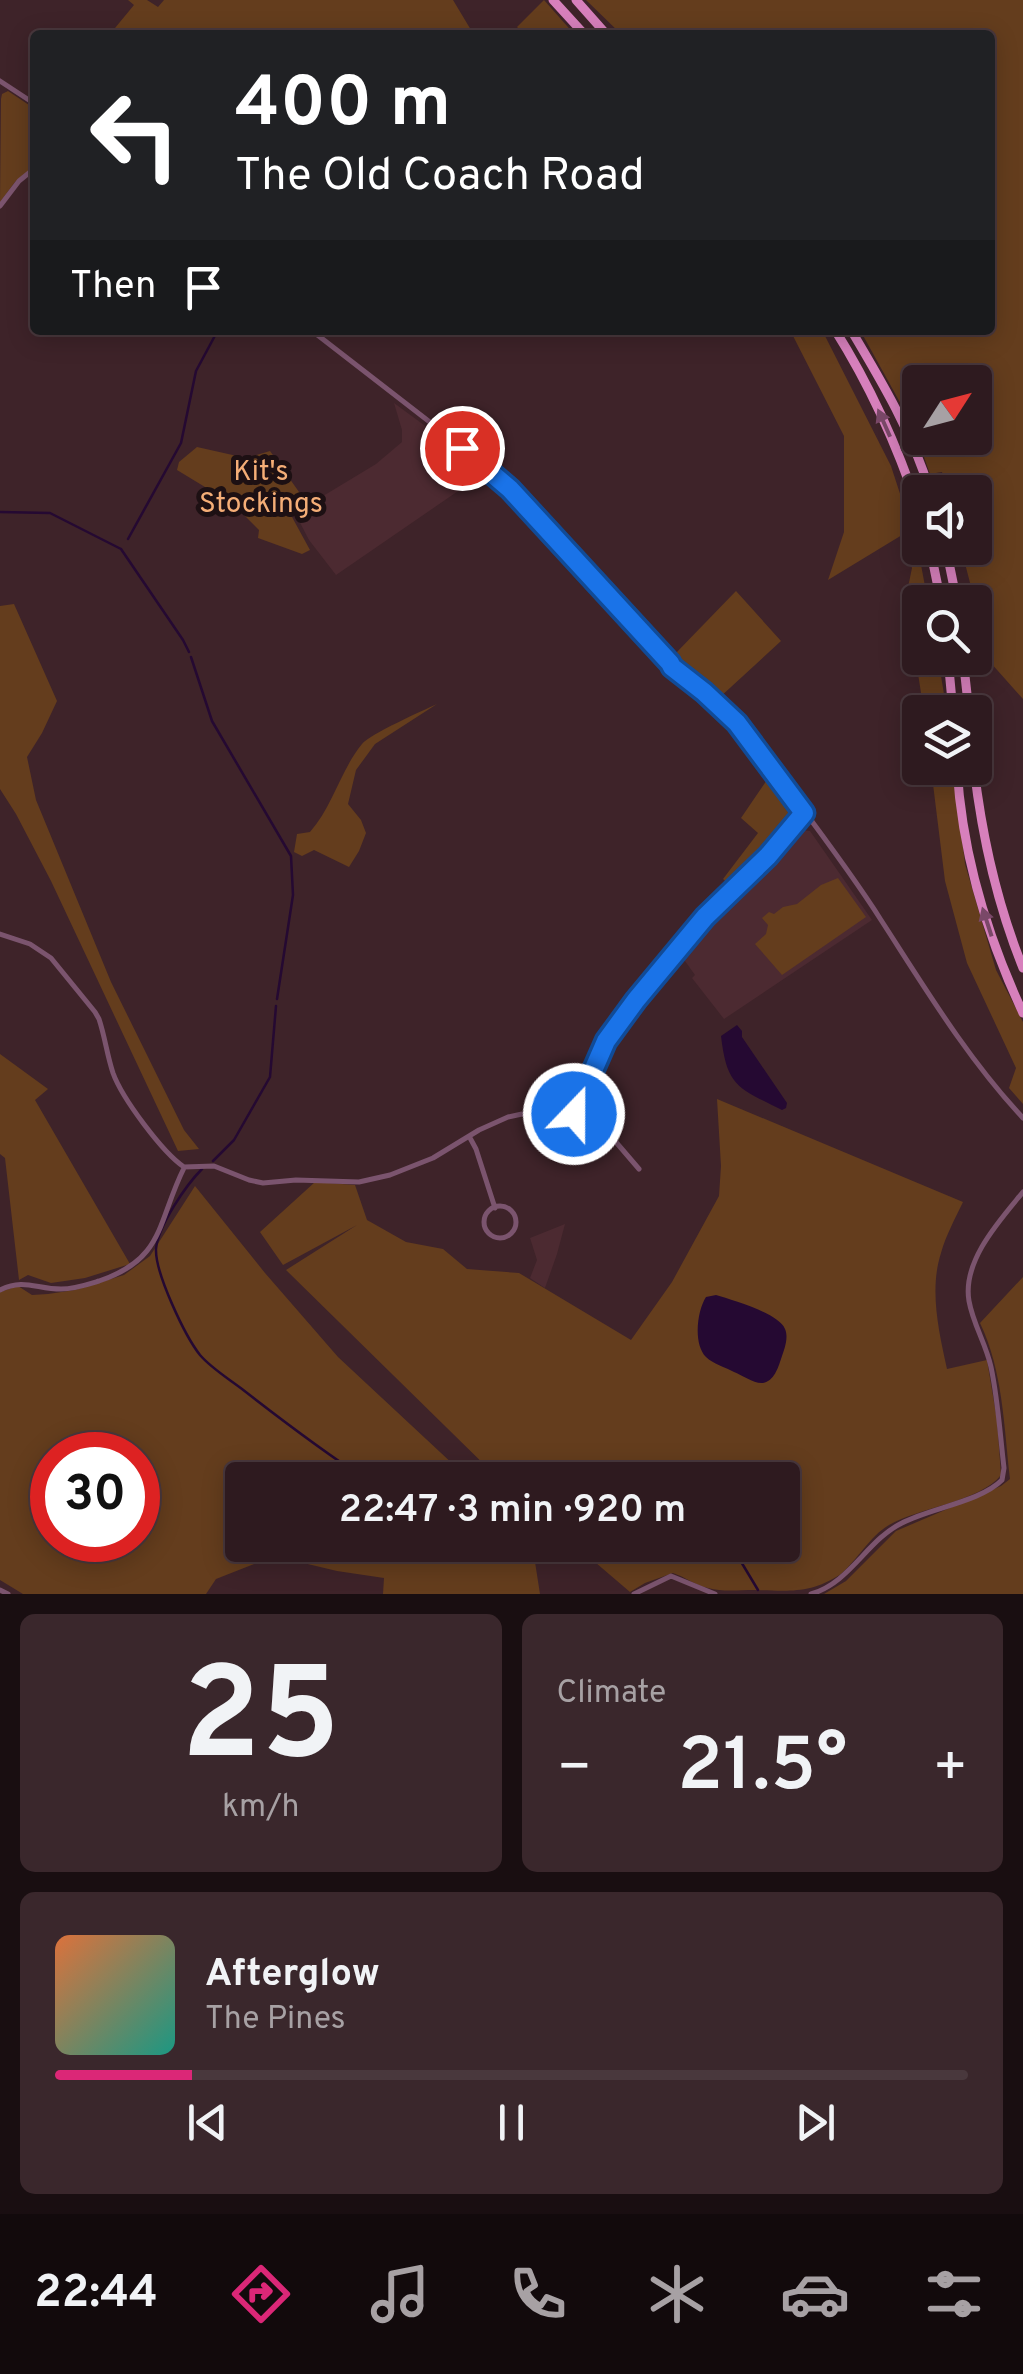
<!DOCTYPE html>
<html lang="en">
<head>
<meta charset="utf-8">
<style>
  body { margin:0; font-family:Overpass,sans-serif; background:#3a272c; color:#f1f3f6; height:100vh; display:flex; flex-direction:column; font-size:38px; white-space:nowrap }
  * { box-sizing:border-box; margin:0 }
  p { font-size:32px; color:#a7a1a4 }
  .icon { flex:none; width:55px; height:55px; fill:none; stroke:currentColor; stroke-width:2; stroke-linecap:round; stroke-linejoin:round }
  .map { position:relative; height:1594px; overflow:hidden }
  .details { display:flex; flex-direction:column; gap:20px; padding:20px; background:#190e11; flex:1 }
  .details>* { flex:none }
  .guide { position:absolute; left:30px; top:30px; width:965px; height:305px; border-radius:10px; box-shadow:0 5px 25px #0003,0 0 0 2px #49383d; background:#202124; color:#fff; overflow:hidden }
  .needle { width:65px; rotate:54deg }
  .tools { position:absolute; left:902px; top:365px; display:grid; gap:20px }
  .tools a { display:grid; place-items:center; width:90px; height:90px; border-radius:10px; background:#2e1a1f; box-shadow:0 5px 25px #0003,0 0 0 2px #49383d; font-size:50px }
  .speed { position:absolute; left:30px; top:1432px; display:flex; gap:20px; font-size:50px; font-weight:700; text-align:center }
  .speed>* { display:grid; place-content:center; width:130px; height:130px; border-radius:50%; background:#2e1a1f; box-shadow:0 5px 25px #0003,0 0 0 2px #49383d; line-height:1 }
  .speed .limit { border:15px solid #d22; background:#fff; color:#111 }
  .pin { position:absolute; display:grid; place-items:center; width:85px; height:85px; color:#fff; margin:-42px; border:5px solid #fff; border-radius:50%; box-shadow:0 2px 10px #0007 }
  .me { position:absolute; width:110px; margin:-55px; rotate:22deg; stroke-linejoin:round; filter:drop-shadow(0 0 8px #0008) }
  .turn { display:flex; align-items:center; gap:35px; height:210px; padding:0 40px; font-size:45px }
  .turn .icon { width:130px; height:130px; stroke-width:2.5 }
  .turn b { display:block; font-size:70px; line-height:85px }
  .then { display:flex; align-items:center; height:95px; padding:0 40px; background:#0003; gap:20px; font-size:38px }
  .big { font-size:75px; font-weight:600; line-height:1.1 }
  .details .tile { flex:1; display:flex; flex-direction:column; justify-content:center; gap:15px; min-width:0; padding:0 35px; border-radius:15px; background:#3a272c }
  .details .dial { align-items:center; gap:0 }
  .dial b { font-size:130px; line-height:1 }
  .song { display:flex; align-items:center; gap:30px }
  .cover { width:120px; height:120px; border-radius:15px; background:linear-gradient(135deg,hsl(20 70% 55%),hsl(170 70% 35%)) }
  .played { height:10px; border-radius:5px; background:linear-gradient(90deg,#db2777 15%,#49383d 15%) }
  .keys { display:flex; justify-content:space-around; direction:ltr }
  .heat { display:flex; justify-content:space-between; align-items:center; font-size:55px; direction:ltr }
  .details .tiles { flex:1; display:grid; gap:20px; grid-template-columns:1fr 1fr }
  .tile:last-child { grid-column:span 2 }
  .trip { position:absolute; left:225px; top:1462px; width:575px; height:100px; border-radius:10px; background:#2e1a1f; box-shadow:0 5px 25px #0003,0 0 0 2px #49383d; font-weight:600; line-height:100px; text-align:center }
  .dock { display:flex; height:160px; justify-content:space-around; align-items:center; background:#120a0c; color:#a7a1a4 }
  .dock .icon { width:70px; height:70px }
  .dock .on { color:#db2777 }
  .dock b { font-size:45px; color:#f1f3f6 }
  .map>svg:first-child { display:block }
  .built { fill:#4c2a31 }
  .green { fill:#643d1d; fill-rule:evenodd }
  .water { fill:#250932 }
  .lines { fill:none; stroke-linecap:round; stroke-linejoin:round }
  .stream { stroke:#250932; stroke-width:2.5 }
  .minor { stroke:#7b546e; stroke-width:5 }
  .trunk { stroke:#d780bc; stroke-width:9 }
  .oneway { fill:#7a4868 }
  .route-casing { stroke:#114b97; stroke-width:25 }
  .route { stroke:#1a73e8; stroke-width:18 }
  .labels { text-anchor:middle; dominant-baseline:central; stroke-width:10; stroke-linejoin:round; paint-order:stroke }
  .park-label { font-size:28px; fill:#f5ae77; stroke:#1d1013 }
</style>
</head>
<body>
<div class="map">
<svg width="1023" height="1594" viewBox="0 0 1023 1594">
  <rect width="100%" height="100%" fill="#3e2329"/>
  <path class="built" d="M394,403L443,439V447L452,455L435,477L443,486L471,468L480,476L336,575L309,540L295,513L376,464L402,442V430Z
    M798,830L810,831L872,920L724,1019L692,978L695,975L680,954Z
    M565,1224L557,1254L545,1288L530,1278L537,1260L530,1238Z"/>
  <path class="green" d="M128,0H147L158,7L164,0H453L474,35H106L115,28L134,5Z
    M544,0L575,35H525L517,27Z
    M586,0H1023V699L982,653L975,602L961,548H975V492H947L942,472L930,474L913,426L860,330H990V35H622ZM920,382H975V438H920Z
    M8,91L35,109V165L15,182L0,202L1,99L2,94Z
    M790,330H822L891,466L918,549L928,602H920V658H938L947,712H924L906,597L912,568L902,535L828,580L844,532V436Z
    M197,447L246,458L270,451L304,499L292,517L310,550L302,554L258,538L259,530L233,504L177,470L179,462Z
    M736,591L781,641L719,698L674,655Z
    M14,604L57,701L42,733L27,757L36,800L111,982L184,1130L199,1149L178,1151L51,881L16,814L0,789V606Z
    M437,704L375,744L356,770L348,804L361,820L366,833L359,851L349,867L314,850L302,856L294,852L297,834L310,832C333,806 340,771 362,744C370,734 422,711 437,704Z
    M931,768H954L965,864L996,970L1023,1022V1104L1009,1088L1016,1068L967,963L945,881Z
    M769,777H772L779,790L795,810V814L768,852L731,886L723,879L758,833L741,818Z
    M838,878L866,917L782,975L755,944L766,934L768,925L762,918L769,912L774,914L783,907L797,904L821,885Z
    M0,1054L48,1089L35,1100L130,1264L85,1278L51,1283L28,1275L19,1280L5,1158L0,1154Z
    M589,1086L607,1092L620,1133L614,1134L580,1120L577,1117Z
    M717,1099L963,1202C955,1219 946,1235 941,1253C929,1290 939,1332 947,1369L987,1360L997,1420L1001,1475C981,1501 918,1508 889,1525C870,1536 858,1559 841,1574C810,1594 790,1591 754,1590C739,1590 722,1592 708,1588C695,1585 685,1577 673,1573L645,1583L630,1592L575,1545H782V1480H500L286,1270L357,1225L283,1265L260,1232L315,1182L355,1185L367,1220L406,1242L443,1249L467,1269L519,1273L631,1340L672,1282L719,1196L721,1166Z
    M195,1186L265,1273L338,1357L470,1480H242V1545H540L549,1553L535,1562L540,1594H383L384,1578L337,1571L274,1556L216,1579L206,1594H23L0,1580V1292L18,1286L32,1295L48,1294L75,1290L124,1275L150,1256ZM52,1455H138V1540H52Z
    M1023,1277V1594H824L846,1581L896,1531L1001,1486L1010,1479C1004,1427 1003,1371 980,1323Z"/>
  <path class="water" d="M737,1025L742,1031V1037L787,1103L786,1108L782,1110C739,1088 727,1088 721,1036Z
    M716,1295C732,1300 779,1313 785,1329C789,1338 784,1350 781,1359C778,1368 774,1381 763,1383C754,1384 742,1375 734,1372C725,1367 713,1364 706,1357C693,1344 697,1311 706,1297Z"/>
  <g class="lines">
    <path class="stream" d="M0,512L50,513L121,549
      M128,539L181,443L196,371L218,330
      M121,549L183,640L189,652
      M191,657L212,721L291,856L293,895L277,999
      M213,1161L234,1140L270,1077L276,1006
      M202,1169C186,1185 158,1226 156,1249C155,1273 185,1336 200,1355C211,1368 229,1379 242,1389C283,1421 324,1452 367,1480
      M720,1545L734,1550L758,1590"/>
    <path class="minor" d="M0,81L35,104
      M0,206L19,181L35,168
      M311,330L462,447L510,489L670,663L671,667L724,710L756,746C798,804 843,860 881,920C925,988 967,1058 1023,1118
      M0,934L30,944L51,958L95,1012L99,1019C105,1037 107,1055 113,1073C122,1098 162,1152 184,1167
      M571,1117L609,1134L639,1169
      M469,1136L476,1149L495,1208
      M184,1167L214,1166L249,1180L263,1183L296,1180L359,1182L390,1175L433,1158L479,1130L508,1117L522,1114L560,1120L571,1117L578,1108L589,1078L606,1041L636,1000L705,917L768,856L804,813
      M484 1222a16 16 0 1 1 32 0a16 16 0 1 1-32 0Z
      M0,1290C24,1278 36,1289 61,1289C74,1289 86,1285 99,1281C165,1259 157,1222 184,1168
      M0,1590L8,1594
      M634,1594L671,1576L715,1594
      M811,1594C850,1583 867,1540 902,1523C930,1508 980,1502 1002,1480L1004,1468C1000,1434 998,1400 991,1367C986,1344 973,1324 969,1301C962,1261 1000,1220 1023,1192"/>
    <path class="trunk" d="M553,0L585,35
      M576,0L607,35
      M835,330C871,387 899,450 920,514
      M851,330C882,382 913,434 930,492
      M930,548L941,602
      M946,548L957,602
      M948,658L953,712
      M963,658L969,712
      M957,768C962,852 987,936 1023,1013
      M974,768C982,836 997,904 1023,968"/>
  </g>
  <defs><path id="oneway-solid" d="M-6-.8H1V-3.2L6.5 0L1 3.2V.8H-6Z" transform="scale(2.5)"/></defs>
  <g class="oneway">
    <use href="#oneway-solid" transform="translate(884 423) rotate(-114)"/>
    <use href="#oneway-solid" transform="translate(987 922) rotate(-108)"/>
  </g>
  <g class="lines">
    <g class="route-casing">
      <path id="route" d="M462,448L510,489L670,663L672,667L704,692L737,723L804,813L768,856L705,917L636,1000L606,1041L574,1114"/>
    </g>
    <use href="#route" class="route"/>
  </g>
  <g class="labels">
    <g class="park-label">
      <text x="261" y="473">Kit's<tspan x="261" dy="32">Stockings</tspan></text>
    </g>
  </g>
</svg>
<div class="tools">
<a><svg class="needle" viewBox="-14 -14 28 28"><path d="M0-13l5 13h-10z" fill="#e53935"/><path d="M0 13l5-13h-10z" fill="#a7a1a4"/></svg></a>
<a><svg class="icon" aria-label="sound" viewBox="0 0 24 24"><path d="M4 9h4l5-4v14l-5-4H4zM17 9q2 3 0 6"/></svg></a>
<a><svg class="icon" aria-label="search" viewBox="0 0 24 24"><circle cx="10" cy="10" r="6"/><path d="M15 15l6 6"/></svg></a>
<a><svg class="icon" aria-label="layers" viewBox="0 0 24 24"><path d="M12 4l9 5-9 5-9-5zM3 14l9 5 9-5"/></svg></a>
</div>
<div class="speed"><div class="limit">30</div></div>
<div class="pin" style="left:462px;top:448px;background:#d93025"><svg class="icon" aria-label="arrive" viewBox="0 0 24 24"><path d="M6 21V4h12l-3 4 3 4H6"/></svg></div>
<svg class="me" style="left:574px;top:1114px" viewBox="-20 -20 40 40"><circle r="17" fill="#1a73e8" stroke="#fff" stroke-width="3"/><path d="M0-11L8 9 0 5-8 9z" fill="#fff"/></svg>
<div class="trip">22:47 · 3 min · 920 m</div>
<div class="guide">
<div class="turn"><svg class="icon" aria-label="left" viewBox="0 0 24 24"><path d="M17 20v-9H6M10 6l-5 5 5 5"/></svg><div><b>400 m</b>The Old Coach Road</div></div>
<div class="then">Then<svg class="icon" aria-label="arrive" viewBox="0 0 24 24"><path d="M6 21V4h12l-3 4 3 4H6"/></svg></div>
</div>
</div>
<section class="details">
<div class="tiles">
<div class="tile dial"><b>25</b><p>km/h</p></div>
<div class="tile"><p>Climate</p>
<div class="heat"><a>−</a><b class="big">21.5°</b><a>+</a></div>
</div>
<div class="tile">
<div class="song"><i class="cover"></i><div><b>Afterglow</b><p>The Pines</p></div></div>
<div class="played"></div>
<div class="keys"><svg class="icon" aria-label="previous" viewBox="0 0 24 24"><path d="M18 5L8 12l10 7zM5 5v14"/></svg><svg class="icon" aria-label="pause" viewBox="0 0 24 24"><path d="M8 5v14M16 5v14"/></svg><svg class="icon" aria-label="next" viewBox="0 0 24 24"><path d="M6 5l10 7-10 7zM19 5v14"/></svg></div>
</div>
</div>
</section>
<nav class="dock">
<b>22:44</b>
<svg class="icon on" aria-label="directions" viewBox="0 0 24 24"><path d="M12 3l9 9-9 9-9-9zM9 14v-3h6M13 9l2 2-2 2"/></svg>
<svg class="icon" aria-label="music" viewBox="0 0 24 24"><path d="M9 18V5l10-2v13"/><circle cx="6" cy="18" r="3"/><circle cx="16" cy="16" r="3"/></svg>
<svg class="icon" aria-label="phone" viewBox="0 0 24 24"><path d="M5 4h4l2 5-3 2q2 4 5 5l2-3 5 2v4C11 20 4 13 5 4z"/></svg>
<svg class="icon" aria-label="climate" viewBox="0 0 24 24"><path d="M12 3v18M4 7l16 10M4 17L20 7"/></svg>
<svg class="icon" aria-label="car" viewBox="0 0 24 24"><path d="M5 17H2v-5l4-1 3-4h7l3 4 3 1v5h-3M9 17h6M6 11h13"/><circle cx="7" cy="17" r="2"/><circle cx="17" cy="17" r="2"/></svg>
<svg class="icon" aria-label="filters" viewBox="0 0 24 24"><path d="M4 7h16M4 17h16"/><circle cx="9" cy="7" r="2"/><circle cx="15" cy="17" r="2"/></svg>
</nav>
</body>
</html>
